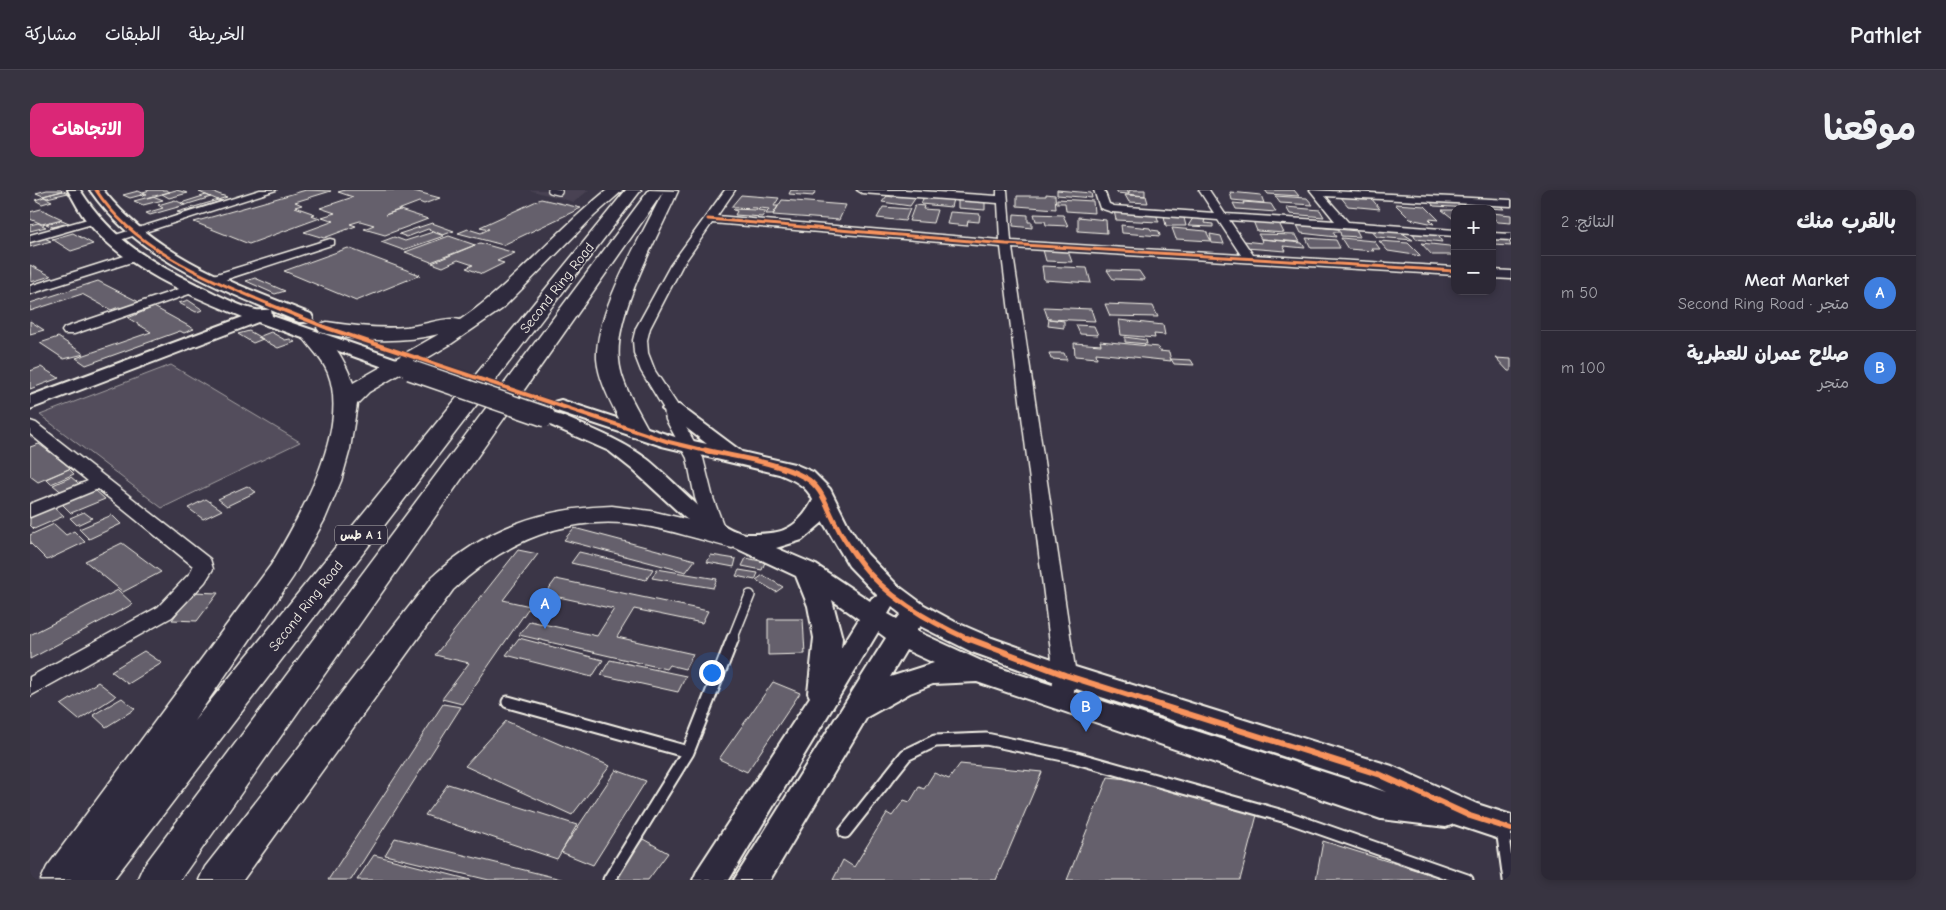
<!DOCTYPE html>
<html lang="ar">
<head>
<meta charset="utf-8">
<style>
  body { margin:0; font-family:"Comic Neue","Playpen Sans Arabic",sans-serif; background:#383441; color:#f1f3f6; direction:rtl }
  .controls { position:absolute; right:15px; top:15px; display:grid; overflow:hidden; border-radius:10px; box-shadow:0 2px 8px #0003 }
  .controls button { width:45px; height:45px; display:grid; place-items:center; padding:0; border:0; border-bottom:1px solid #484450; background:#2c2835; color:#f1f3f6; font:25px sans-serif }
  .you { position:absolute; left:681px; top:482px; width:18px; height:18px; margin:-12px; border:4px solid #fff; border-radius:50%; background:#1a73e8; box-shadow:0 0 0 8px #1a73e833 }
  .badge { display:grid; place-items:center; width:32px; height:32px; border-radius:50%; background:#db2777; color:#fff; font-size:16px; font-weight:700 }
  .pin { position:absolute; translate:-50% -41px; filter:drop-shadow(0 1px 2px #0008) }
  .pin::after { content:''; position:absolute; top:26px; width:18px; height:15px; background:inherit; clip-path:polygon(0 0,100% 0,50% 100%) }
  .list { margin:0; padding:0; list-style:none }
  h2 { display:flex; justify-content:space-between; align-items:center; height:65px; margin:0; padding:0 20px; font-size:21px }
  h2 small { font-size:16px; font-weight:400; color:#a6a6ad }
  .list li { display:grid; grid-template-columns:32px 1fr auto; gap:15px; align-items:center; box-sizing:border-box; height:75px; padding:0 20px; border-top:1px solid #484450 }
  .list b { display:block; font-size:19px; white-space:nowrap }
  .list p { margin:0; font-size:16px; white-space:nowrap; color:#a6a6ad }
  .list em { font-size:16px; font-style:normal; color:#a6a6ad }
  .map { position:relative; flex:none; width:1481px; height:690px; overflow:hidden; direction:ltr; border-radius:10px }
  header { display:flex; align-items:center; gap:30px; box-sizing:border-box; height:70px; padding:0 25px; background:#2c2835; border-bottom:1px solid #484450 }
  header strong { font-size:24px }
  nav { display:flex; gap:28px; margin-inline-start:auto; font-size:18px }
  .intro { display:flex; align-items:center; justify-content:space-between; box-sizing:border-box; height:120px; padding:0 30px }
  h1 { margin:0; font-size:35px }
  .button { padding:12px 22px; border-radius:10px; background:#db2777; color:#fff; font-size:18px; font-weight:700 }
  main { display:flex; gap:30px; padding:0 30px }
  aside { flex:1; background:#2c2835; border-radius:10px; box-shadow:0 2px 8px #0003 }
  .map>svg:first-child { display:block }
</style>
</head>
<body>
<header>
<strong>Pathlet</strong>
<nav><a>الخريطة</a><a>الطبقات</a><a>مشاركة</a></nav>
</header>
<div class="intro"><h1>موقعنا</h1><a class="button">الاتجاهات</a></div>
<main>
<aside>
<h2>بالقرب منك<small>النتائج: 2</small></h2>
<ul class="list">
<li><span class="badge" style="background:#3f7fe0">A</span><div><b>Meat Market</b><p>متجر · Second Ring Road</p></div><em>50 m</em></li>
<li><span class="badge" style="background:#3f7fe0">B</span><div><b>صلاح عمران للعطرية</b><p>متجر</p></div><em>100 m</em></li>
</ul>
</aside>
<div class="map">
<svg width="1481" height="690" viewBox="0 0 1481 690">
  <rect width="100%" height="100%" fill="#3b3647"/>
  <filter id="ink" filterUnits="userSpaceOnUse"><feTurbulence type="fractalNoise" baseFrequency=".02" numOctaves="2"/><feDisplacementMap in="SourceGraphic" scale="10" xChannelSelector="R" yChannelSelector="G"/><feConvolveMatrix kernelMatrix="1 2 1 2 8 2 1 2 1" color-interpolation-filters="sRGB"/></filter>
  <g filter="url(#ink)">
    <!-- built -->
    <path fill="#484352" d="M499 0H559L544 12Z"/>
    <!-- green -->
    <path fill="#534e5c" stroke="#a4a0a2" d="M141 175 270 252 132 318 10 225Z"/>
    <!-- building -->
    <path fill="#65616c" stroke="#f4f1e8" d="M17 0H31L32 1 13 6 6 3Z
      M120 0H136L140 2 117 8 111 5 117 4 113 2Z
      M146 0 158 3 139 8 132 4Z
      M178 0 191 5 197 7 188 10 169 2Z
      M276 0 301 1 265 12 272 15 265 17 285 24 281 25 290 28 219 54 164 32Z
      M315 0H387L384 1 410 8 394 14 389 12 355 25 370 20 398 29 355 45 334 39 344 35 330 31 320 34 326 36 294 48 274 42 304 31 292 27 305 23 290 18 323 7 308 2Z
      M761 0H786L783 6 759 4Z
      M1027 0 1061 3 1062 8 1027 5Z
      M1087 0H1097L1099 3V0H1115V6L1087 3Z
      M1235 0H1264L1269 6 1238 4Z
      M33 1 38 3 17 8 13 6Z
      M108 1 115 4 100 8 93 5Z
      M1200 2 1231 5 1234 13 1202 10Z
      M865 4 886 7 880 16 852 12 857 6 863 7Z
      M1016 4 1025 5 1026 19 987 16V6H1016Z
      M176 5 181 7 155 15 151 13Z
      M711 5 749 8 744 16H748L743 24H736L739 19 730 18 728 20 736 21 732 27 705 25 707 21 703 20 704 19 726 20 727 18 701 17Z
      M1095 5 1116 6 1118 13 1099 12Z
      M123 6 133 10 113 15 104 11Z
      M894 6 923 9 921 17 891 14Z
      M1245 6 1277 8 1283 15 1250 13Z
      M1310 6 1341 8 1350 19 1318 16Z
      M14 7 22 11 12 14 5 10Z
      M928 8 955 10V20L928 18Z
      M1397 8 1432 10 1440 18 1404 16Z
      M511 9 551 18 473 55 428 43 438 39 451 43 459 39 450 37Z
      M1027 9 1063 11 1064 23 1036 21 1035 13H1027Z
      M145 10 155 15 120 25 116 23 133 18 128 15Z
      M188 10 192 11 151 23 147 22Z
      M752 10 816 15 809 30 743 25Z
      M1435 10 1466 12 1474 19 1442 17Z
      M1213 12 1241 14 1246 22 1206 19 1203 13 1214 14Z
      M1365 14 1395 16 1409 30 1399 29 1404 34 1380 29Z
      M885 15 894 16 893 19 907 20 903 33 879 31Z
      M853 17 880 19 875 31 847 28Z
      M1256 17 1290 20 1294 27 1260 24Z
      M11 19 32 29 12 34 0 29V22Z
      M1412 20H1425V30Z
      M1084 21 1126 24 1129 32 1086 30Z
      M920 22 950 24 949 32 938 31 937 36 917 34Z
      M1462 23 1481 25V33L1468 32 1462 27Z
      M984 24 998 25V32H1002V38L983 36Z
      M1004 24 1033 25 1038 36 1016 35 1015 31H1006Z
      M1134 26 1154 28 1156 36H1136Z
      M1048 27 1076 30 1077 43 1048 41Z
      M1163 28 1175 29 1174 33 1183 34V37L1158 36Z
      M32 30 39 33 23 37 16 34Z
      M1223 31 1249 33 1254 43 1227 41Z
      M8 33 16 37 0 41V35Z
      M402 33 424 41 413 45 398 39 377 47 369 44Z
      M1091 35 1120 38 1121 40 1129 41 1130 46 1092 43Z
      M1267 35 1327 41 1330 47 1311 46 1310 42H1303L1306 47 1271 43Z
      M1142 38 1176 41 1181 51 1146 49Z
      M1340 39 1369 41 1383 50 1347 47Z
      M1382 41 1407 43 1412 52 1386 49Z
      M403 42 414 46 373 60 351 52 364 47 375 51Z
      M43 43 63 54 41 61 22 49Z
      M1180 44 1191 46 1194 54 1182 53Z
      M1228 44 1266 45 1270 52 1231 49Z
      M1462 45 1478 49 1481 56 1462 55Z
      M419 46 445 55 401 72 375 62Z
      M12 47 21 51 0 57V50Z
      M1276 48 1306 50 1310 58H1281Z
      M1311 48 1344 51 1350 59H1342L1344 61 1318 59Z
      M1231 49 1272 53 1275 58 1253 56 1256 61 1216 58 1214 51 1232 53Z
      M1349 51 1378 53 1391 66 1358 61Z
      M450 53 485 63 467 71 474 73 452 84 436 78 443 75 428 70 413 77 402 73Z
      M1391 53 1419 56 1425 61V65H1402Z
      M318 58 390 85 326 111 254 81Z
      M1013 60 1038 61 1042 72 1016 71Z
      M0 75 21 86 1 92Z
      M1012 76 1057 78 1061 93 1014 90Z
      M1077 80 1109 81 1115 90 1083 89Z
      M225 88 255 101 245 104 216 91Z
      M68 91 113 114 95 120 89 117 81 120 52 104 0 121V113Z
      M158 110 173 120 166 122 149 113Z
      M1075 114 1123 116 1128 127 1080 126Z
      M124 117 164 139 154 143 150 141 56 175 46 168 121 142 98 128Z
      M1014 117 1061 119 1065 131 1018 129Z
      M1019 129 1034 131V138L1018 136Z
      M1089 130 1133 135 1135 145 1124 144 1125 148 1091 145Z
      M0 131 14 140 0 144Z
      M1046 135 1064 136 1068 145 1050 144Z
      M219 141 233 149 223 153 208 144Z
      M241 142 255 150 260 149 265 152 248 158 228 147Z
      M28 147 54 164 34 169 10 153Z
      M1095 147 1116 150 1117 154 1095 152Z
      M1070 151 1128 157 1129 161 1139 162 1141 171 1066 163 1067 168 1045 166 1044 153 1071 155Z
      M1019 163H1034L1037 170 1021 169Z
      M1466 168 1481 169V181H1478Z
      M1141 169 1161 170 1164 175 1144 174Z
      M11 177 29 188 0 199V181Z
      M9 254 41 278 8 292 0 286V257Z
      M39 279 44 284 21 294 16 289Z
      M41 287 52 296 34 304 23 295Z
      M217 296 226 302 197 316 188 309Z
      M65 300 75 309 41 323 32 314Z
      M176 309 192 320 173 329 158 318Z
      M23 316 34 326 4 339 0 335V326Z
      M54 322 62 328 47 335 40 328Z
      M82 325 91 334 59 349 49 339Z
      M24 334 36 345 44 341 55 352 17 370 0 353V345Z
      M544 338 665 370 656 382 534 350Z
      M92 353 131 382 93 402 55 371Z
      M488 360 508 364 473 410 500 416 432 514 412 509 439 473 405 465Z
      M549 362 623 379 616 390 541 373Z
      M681 365 706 369 704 377 677 372Z
      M716 368 735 372 732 380 712 376Z
      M627 379 687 389 683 398 622 388Z
      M709 380 728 383 725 390 706 386Z
      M733 385 753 397 746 402 726 390Z
      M526 389 678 421 672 433 604 419 587 447 663 464 655 479 639 475 636 479 489 445 500 431 567 446 584 419 515 404Z
      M88 400 103 414 0 469V445Z
      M163 402 188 403 167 431 142 430Z
      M738 429H773L775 464 738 465Z
      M489 448 573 470 562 487 476 465Z
      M114 461 132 473 98 494 81 481Z
      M580 470 656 486 648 502 571 485Z
      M68 492 86 506 49 530 31 515Z
      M743 492 770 503 717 582 689 569Z
      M92 508 105 519 76 537 63 525Z
      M413 514 431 517 321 690H298Z
      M476 531 580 576 542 625 435 576Z
      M930 574 1012 582 966 690H803L813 670 824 677 857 623 862 626 874 610 880 612 889 597 894 599 904 583 919 589Z
      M586 580 616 591 563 675 531 662Z
      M1078 587 1119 591 1227 625 1210 690H1037Z
      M418 594 547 635 527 669 395 625Z
      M365 648 535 690H459L355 665Z
      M613 649 638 663 618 690H592L585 686Z
      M1293 651 1418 690H1286Z
      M344 665 441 690H327Z"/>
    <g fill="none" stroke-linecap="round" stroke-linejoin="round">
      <defs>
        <path id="service-far2" d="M521 0 529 2"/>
        <path id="service-far1" d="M702 450 720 405"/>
        <path id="service" d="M478 512 658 562
          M1472 639 1479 690
          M815 642 876 565 905 551 956 549 1043 567 1260 628 1437 690
          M579 690 658 562 703 448"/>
        <path id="minor" d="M230 0H246L87 51H79L77 49 79 47Z
          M695 0H705L687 26 970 50 968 13 832 3 827 0H875L967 6V0H977L981 51 1211 65 1188 30 1082 22 1070 18 1064 0H1074L1079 14 1084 16 1184 23 1169 0H1179L1195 24 1305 31 1280 0 1481 10V16L1295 6 1318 32 1425 40V46L1199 30 1223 65 1425 77V85L982 58 1046 485 1043 508 1040 514 1032 517 1024 514 1021 508 1024 485 971 57 682 33 652 76 620 138 617 150 618 163 625 181 650 219 652 230 673 268 683 308 695 340 693 344H679L677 340 665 308 657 268 636 230 634 219 611 181 604 163 603 150 606 138 640 76Z
          M65 27 69 28V32L0 52V45Z
          M1462 43 1481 44V50L1462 49Z
          M300 49 304 50V54L185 93 181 94 175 90 177 87Z
          M104 63 108 64V70L0 104V96Z
          M1462 80 1481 81V89L1462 88Z
          M161 95 167 99 165 102 44 144H34L32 141 34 138Z
          M0 231 6 233 180 369 183 379 175 392 142 427 0 506V487L128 417 161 382 163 376 68 299 0 327V314L58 291 0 244Z"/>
        <path id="tertiary" d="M38 0H50C84 53 125 75 180 101 194 108 211 117 226 120 231 121 236 119 241 120L242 126 387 176 389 180 387 184H373L228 132 0 219V206L213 127C157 104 94 78 56 30 49 21 44 10 38 0Z
          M60 0H73C127 68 203 93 281 124L283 128 281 132H269C192 99 110 72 60 0Z
          M531 210 645 247 677 254 632 219 635 215H649L712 262 764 274 783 282 800 299 819 337 837 364 867 395 894 415 925 432 962 448 1045 477 1362 576 1447 614 1481 625V653L1424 634 1416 637 1351 629 947 492 903 494 880 503 837 527 740 690H704L856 448 848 442 699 690H663L668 679 780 507 778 503 784 448 778 416 766 386 678 345 654 327 603 280 579 261 518 234 515 230 518 226 525 224 532 226C562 239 591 250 617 269 641 287 688 343 717 344 724 344 732 344 740 343 760 342 774 328 783 310 776 295 764 290 749 284L632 256 524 220 521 216 524 212ZM793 332 819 376 848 406 842 408 840 411 786 375 746 358 772 350ZM802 410 829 429 811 458 812 448ZM862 417 871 424 867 429 858 424ZM890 436 942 462 1025 492 1341 595 1356 602 960 475 886 441ZM876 460 904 473 860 487Z"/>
        <path id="trunk" d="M577 0H593L564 26 472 119 421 154 339 202 327 214 320 259 311 291 295 329 263 387 164 531 596 0H611L83 690H11L17 677 241 375C270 326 320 240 298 183 292 168 281 159 272 146L275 142C299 136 316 174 323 193L409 144C371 153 328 152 290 142L287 138 290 134 297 132C323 136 350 139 376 137 392 136 416 126 430 130 484 93 526 41 577 0Z
          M619 0 648 1C629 45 584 123 589 170 591 195 608 219 619 241L615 246 607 248 599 246 595 241C585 219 569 194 567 169 565 121 612 46 633 2L150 690H107L113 677Z
          M582 316 621 321 702 340 712 343 716 349 712 355 702 358C671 350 641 340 610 335 538 324 475 351 423 400L213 690H169L175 677 403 386C456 338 511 318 582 316Z"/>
      </defs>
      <!-- service-far2 casing -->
      <use href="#service-far2" stroke="#f4f1e8" stroke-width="8"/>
      <!-- service-far1 casing -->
      <use href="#service-far1" stroke="#f4f1e8" stroke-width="12"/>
      <!-- service casing -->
      <use href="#service" stroke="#f4f1e8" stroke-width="15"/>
      <!-- minor casing -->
      <use href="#minor" stroke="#f4f1e8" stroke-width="3"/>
      <!-- tertiary casing -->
      <use href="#tertiary" stroke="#f4f1e8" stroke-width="4"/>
      <!-- trunk casing -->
      <use href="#trunk" stroke="#f4f1e8" stroke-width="3"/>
      <!-- service-far2 -->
      <use href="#service-far2" stroke="#2f2a3d" stroke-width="5.5"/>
      <!-- service-far1 -->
      <use href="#service-far1" stroke="#2f2a3d" stroke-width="9"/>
      <!-- service -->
      <use href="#service" stroke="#2f2a3d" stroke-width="11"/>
      <!-- minor -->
      <use href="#minor" fill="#2f2a3d" fill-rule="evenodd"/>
      <!-- tertiary -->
      <use href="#tertiary" fill="#2f2a3d" fill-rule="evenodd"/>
      <!-- trunk -->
      <use href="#trunk" fill="#2f2a3d" fill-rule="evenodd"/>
      <defs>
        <path id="tertiary-bridge" d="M380 180 516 227"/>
      </defs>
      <!-- tertiary-bridge casing -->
      <use href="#tertiary-bridge" stroke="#f4f1e8" stroke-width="22" stroke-linecap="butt"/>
      <!-- tertiary-bridge -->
      <use href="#tertiary-bridge" stroke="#2f2a3d" stroke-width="19"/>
      <defs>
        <path id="cycleway-far3" d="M66 0C104 60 179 89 241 115
          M678 29 976 54 1425 81"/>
        <path id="cycleway-far2" d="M238 114 297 138 639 252 680 262"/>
        <path id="cycleway-far1" d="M675 260C705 267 747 272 774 287 793 297 797 319 807 336 812 347 820 358 827 368 854 406 898 431 940 450"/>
        <path id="cycleway" d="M937 448 1035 485 1351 585 1440 626 1481 639"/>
      </defs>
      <!-- cycleway-far3 casing -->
      <use href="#cycleway-far3" stroke="#2f2a3d" stroke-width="5"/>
      <!-- cycleway-far2 casing -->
      <use href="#cycleway-far2" stroke="#2f2a3d" stroke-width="6"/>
      <!-- cycleway-far1 casing -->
      <use href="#cycleway-far1" stroke="#2f2a3d" stroke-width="8"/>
      <!-- cycleway casing -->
      <use href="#cycleway" stroke="#2f2a3d" stroke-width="9"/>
      <!-- cycleway-far3 -->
      <use href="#cycleway-far3" stroke="#f8935d" stroke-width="3"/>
      <!-- cycleway-far2 -->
      <use href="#cycleway-far2" stroke="#f8935d" stroke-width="4"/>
      <!-- cycleway-far1 -->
      <use href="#cycleway-far1" stroke="#f8935d" stroke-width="5"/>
      <!-- cycleway -->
      <use href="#cycleway" stroke="#f8935d" stroke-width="6"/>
    </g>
  </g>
  <g text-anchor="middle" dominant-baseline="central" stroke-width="4" stroke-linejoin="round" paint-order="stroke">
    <!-- shield labels -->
    <rect fill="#2f2a3d" stroke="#b9b5b5" stroke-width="1" x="305" y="335.5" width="52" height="19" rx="4"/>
    <g font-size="12" font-weight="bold" fill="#f4f1e8">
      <text x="331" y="345">طس A 1</text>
    </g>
    <!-- street labels -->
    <g font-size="14" fill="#f4f1e8" stroke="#2f2a3d">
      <text transform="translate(527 98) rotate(-52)">Second Ring Road</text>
      <text transform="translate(276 416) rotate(-52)">Second Ring Road</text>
    </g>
  </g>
</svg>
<div class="controls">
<button>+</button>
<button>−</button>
</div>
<div class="you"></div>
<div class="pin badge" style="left:515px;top:439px;background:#3f7fe0">A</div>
<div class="pin badge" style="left:1056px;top:542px;background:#3f7fe0">B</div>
</div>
</main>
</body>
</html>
